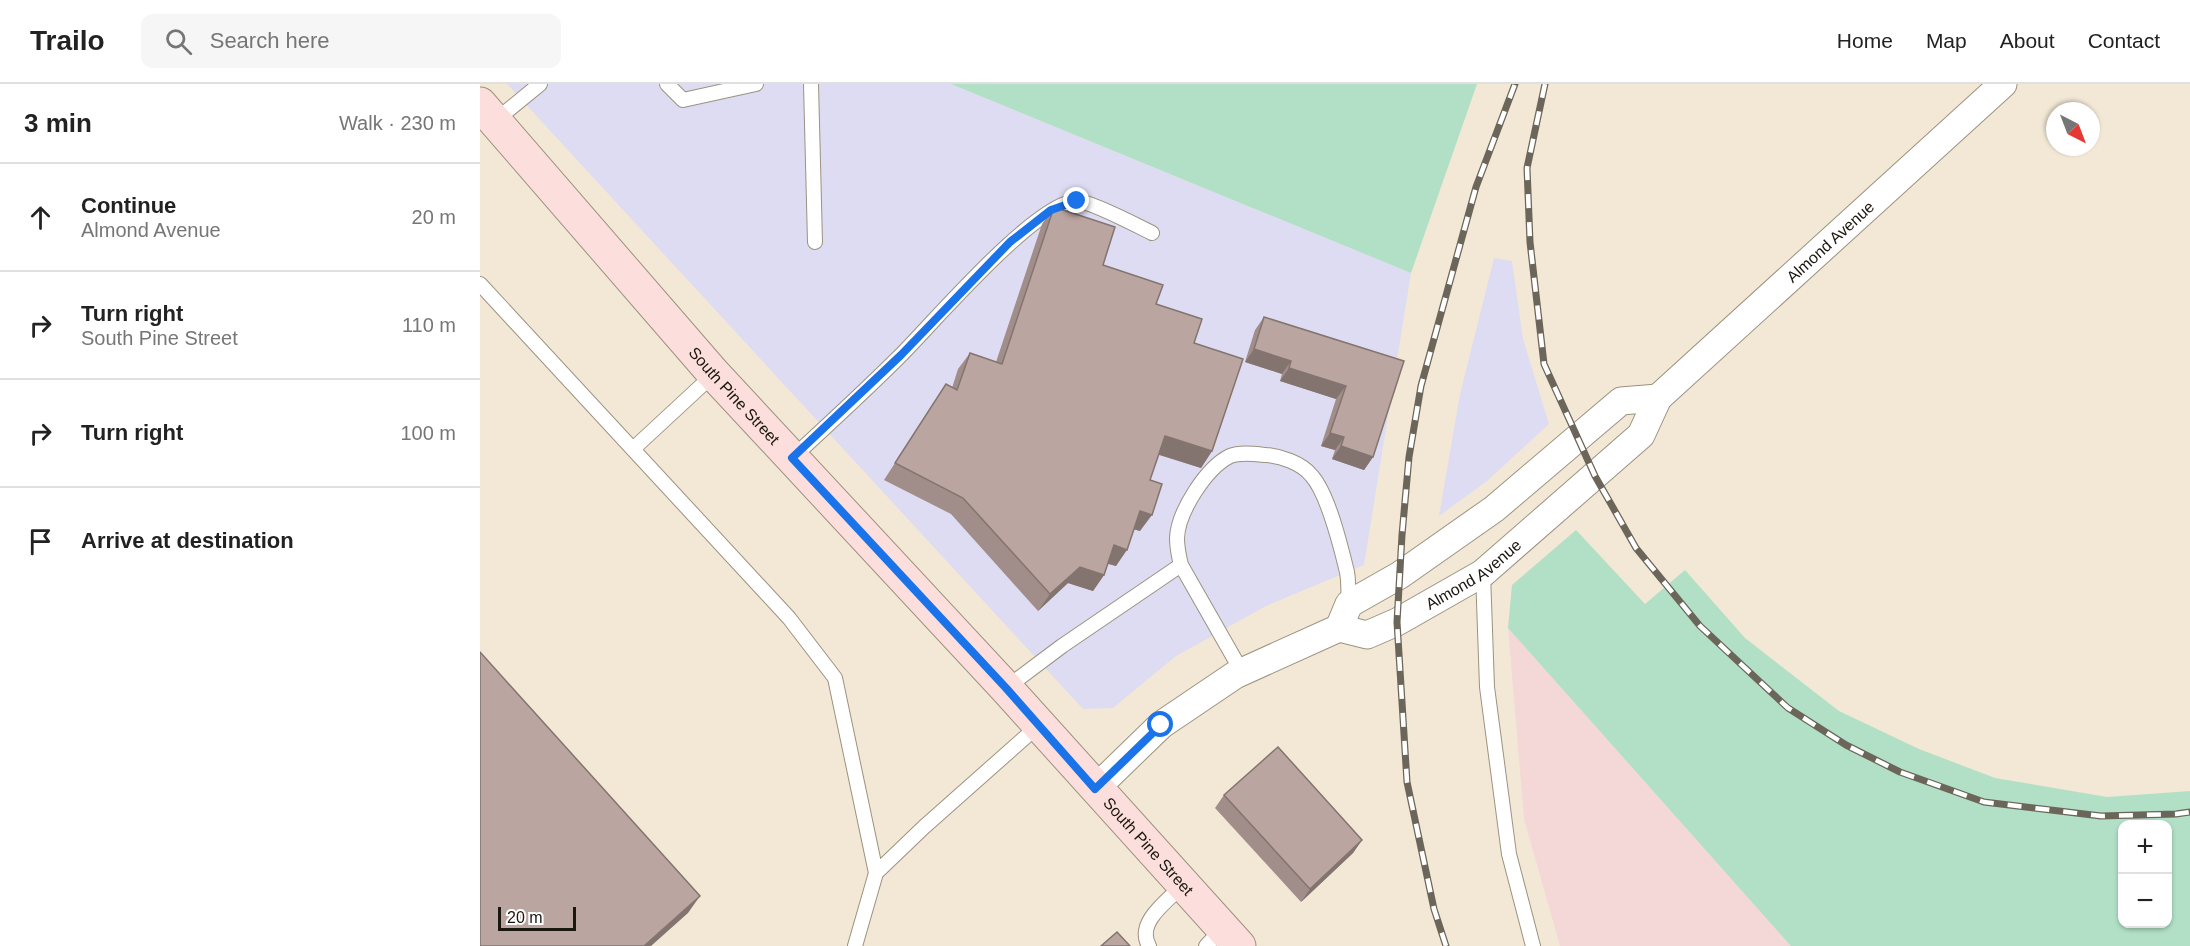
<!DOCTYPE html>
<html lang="en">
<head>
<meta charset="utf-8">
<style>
  body { margin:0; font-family:Arial,sans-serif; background:#f6f6f6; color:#222 }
  .controls { position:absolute; right:18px; bottom:18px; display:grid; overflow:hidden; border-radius:12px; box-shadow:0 2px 4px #0004 }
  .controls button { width:54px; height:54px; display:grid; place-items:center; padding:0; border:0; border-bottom:2px solid #e0e0e0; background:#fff; color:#222; font:30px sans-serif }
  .compass { position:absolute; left:1566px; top:18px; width:54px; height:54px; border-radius:50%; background:#fff; box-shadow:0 2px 4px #0004; rotate:138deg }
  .scale { position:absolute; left:18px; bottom:15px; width:78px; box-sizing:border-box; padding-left:6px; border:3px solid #1a1610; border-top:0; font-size:16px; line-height:21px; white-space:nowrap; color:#1a1610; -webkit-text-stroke:4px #fff; paint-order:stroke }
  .stop { position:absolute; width:18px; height:18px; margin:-14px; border:4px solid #1a73e8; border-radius:50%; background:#fff }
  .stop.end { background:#1a73e8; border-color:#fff; box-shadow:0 2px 6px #0008 }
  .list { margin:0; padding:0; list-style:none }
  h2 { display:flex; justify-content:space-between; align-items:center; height:78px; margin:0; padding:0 24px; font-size:26px }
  h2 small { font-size:20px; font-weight:400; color:#767676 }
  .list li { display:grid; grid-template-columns:39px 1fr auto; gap:18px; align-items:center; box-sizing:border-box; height:108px; padding:0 24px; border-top:2px solid #e0e0e0 }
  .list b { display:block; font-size:22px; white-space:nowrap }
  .list p { margin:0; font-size:20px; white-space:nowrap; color:#767676 }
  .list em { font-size:20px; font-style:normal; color:#767676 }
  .icon { flex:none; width:33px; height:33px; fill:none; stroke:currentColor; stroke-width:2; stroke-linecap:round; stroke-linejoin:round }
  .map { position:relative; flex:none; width:1710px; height:862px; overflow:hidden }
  header { display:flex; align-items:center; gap:36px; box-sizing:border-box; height:84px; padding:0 30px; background:#fff; border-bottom:2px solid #e0e0e0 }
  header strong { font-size:28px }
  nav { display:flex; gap:33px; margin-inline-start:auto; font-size:21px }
  .search { width:420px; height:54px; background:#f6f6f6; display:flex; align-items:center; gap:15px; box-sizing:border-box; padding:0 21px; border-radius:12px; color:#767676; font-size:22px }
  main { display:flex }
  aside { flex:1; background:#fff }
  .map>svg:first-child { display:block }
</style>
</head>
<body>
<header>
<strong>Trailo</strong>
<div class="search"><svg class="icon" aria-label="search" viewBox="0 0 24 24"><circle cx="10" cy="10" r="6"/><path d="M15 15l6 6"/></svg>Search here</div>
<nav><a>Home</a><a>Map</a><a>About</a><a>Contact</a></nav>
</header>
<main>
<aside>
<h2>3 min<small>Walk · 230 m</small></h2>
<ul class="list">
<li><svg class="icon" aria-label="ahead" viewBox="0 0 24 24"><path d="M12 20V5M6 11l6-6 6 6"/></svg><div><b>Continue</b><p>Almond Avenue</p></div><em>20 m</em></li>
<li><svg class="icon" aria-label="right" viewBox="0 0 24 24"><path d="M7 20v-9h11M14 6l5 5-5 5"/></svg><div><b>Turn right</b><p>South Pine Street</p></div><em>110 m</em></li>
<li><svg class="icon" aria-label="right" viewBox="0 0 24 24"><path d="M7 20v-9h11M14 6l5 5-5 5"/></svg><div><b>Turn right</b></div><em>100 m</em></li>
<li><svg class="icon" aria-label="arrive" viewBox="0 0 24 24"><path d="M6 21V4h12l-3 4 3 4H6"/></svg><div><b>Arrive at destination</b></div></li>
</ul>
</aside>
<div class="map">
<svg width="1710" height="862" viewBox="0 0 1710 862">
  <rect width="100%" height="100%" fill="#f2e8d5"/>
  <!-- commercial -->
  <path fill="#f3d8d7" d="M1028 544 1311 862H1080L1044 735Z"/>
  <!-- industrial -->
  <path fill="#dedcf2" d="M27 0H471L931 189 884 481 786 522 696 572 633 624 603 625Z
    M1014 174 1032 177 1043 255 1069 340 1007 397 959 432 980 310Z"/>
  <!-- green -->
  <path fill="#b1e0c7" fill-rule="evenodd" d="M471 0H997L931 189Z
    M1096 446 1165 520 1205 486 1265 554 1359 627 1439 665 1515 694 1627 713 1710 707V862H1311L1028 544 1032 501ZM1642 740H1688V840H1642Z"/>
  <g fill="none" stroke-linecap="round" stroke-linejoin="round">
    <defs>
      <path id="lane" d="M187 0 203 16 276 0
        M331 0 335 158
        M15 37 60 0
        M0 200 309 534 355 594 396 789 375 862
        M153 365 234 290
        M312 374C349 340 386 306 421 271 453 239 557 117 597 117 610 117 658 142 672 149
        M701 481 762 588
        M1003 489 1007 603 1029 770 1053 862
        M526 604 582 562 701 481C699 473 697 463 697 454 698 428 726 384 750 372 760 368 775 370 786 371 801 372 821 379 831 391 848 409 861 463 867 488 869 499 868 510 869 520
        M396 789 444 743 559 641
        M669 862C655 838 689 816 704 800
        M726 862 743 844"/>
      <g id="street">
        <path d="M859 544 869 520 920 491 1014 425 1141 317 1178 314"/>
        <path id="s1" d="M615 705 681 641 755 591 859 544 887 551 917 538 1003 489 1161 351 1178 314 1523 0"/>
      </g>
      <g id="secondary">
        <path id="s2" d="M0 20 234 290 526 604 759 862"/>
      </g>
    </defs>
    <!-- lane casing -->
    <use href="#lane" stroke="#9b9280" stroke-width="16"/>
    <!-- street casing -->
    <use href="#street" stroke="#9b9280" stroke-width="29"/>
    <!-- secondary casing -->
    <use href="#secondary" stroke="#9b9280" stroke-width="35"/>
    <!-- lane -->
    <use href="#lane" stroke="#fff" stroke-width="14"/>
    <!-- street -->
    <use href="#street" stroke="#fff" stroke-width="27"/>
    <!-- secondary -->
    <use href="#secondary" stroke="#fcdfdc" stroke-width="33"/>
    <defs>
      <path id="rail" d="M1065 0 1047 84 1050 158 1064 280 1115 392 1156 464 1220 542 1308 624 1366 661 1420 688 1504 718 1621 732 1696 730 1710 728
        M966 862 954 825 927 698 917 538 922 451 929 373 941 302 996 103 1035 0"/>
    </defs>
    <!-- rail casing -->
    <use href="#rail" stroke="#6b655a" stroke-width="7"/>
    <!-- rail -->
    <use href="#rail" stroke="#fff" stroke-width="4.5" stroke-dasharray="14" stroke-linecap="butt"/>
  </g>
  <!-- wall -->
  <path fill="#a18e8a" d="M574 123 623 181 676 220 714 259 732 367 721 384 678 370 670 396 660 447 654 445 636 482 628 480 624 491 613 507 588 499 558 527 471 430 404 396 466 300 472 304 478 285 490 269 516 278 562 140Z
    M784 233 924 277 893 373 884 386 852 375 855 366 841 362 856 315 800 297 802 290 765 278 775 246Z
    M744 711 882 756 873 769 821 818 735 724Z"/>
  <!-- shaded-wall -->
  <path fill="#837470" d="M774 265 811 277 802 290 765 278Z
    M809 284 866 302 856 315 800 297Z
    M850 349 864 353 855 366 841 362Z
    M685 352 732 367 721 384 673 369Z
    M861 362 893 373 884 386 852 375Z
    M660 427 672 431 660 447 649 444Z
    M634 461 647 466 636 482 623 478Z
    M600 483 624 491 613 507 588 499 558 527 570 510Z
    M882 756 873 769 821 818 830 805Z
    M220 812 208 829 171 862H164Z"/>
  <!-- building -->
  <path fill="#bba5a0" stroke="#837470" stroke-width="1.5" d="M574 123 635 143 623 181 683 201 676 220 722 235 714 259 763 275 732 367 685 352 670 396 682 400 672 431 660 427 647 466 634 461 624 491 600 483 570 510 483 414 415 379 466 300 477 306 490 269 522 280Z
    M784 233 924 277 893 373 861 362 864 353 850 349 866 302 809 284 811 277 774 265Z
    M0 568 220 812 164 862H0Z
    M798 663 882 756 830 805 744 711Z
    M637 848 650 862H621Z"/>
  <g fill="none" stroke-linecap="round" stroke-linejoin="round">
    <!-- route -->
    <path stroke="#1a73e8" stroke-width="8" d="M597 117 571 126 530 158 421 271 312 374 526 604 615 705 681 641"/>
  </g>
  <g text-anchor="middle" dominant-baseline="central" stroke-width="5" stroke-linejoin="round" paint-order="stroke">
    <!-- street labels -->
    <g font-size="16" fill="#1a1610" stroke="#fff">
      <text stroke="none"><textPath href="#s1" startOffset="939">Almond Avenue</textPath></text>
      <text stroke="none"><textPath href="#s2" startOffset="387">South Pine Street</textPath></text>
      <text stroke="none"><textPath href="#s1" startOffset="447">Almond Avenue</textPath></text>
      <text stroke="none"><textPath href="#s2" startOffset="999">South Pine Street</textPath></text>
    </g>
  </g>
</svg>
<div class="controls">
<button>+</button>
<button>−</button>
</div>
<svg class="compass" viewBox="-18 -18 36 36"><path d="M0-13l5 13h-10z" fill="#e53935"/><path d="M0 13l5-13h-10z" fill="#767676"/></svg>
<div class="scale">20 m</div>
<div class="stop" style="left:681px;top:641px"></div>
<div class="stop end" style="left:597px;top:117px"></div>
</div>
</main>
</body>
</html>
